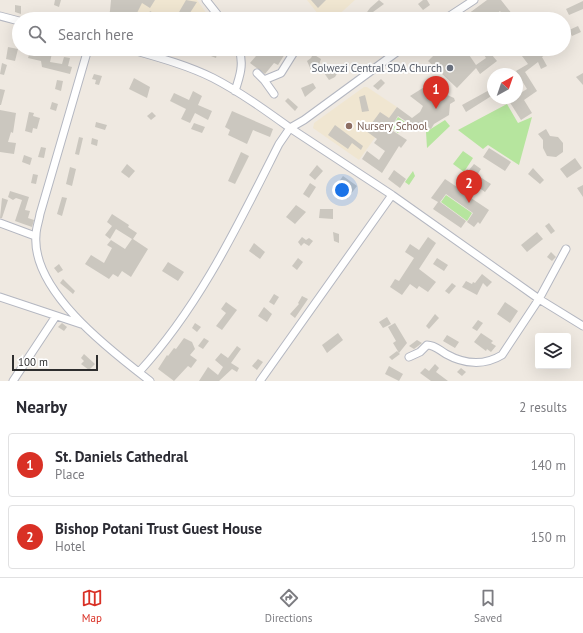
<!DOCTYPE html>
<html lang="en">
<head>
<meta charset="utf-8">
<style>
  body { margin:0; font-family:"PT Sans",sans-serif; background:#f2f2f3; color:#2b2b33 }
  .controls { position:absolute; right:12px; bottom:12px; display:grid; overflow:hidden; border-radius:4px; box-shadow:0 4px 16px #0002 }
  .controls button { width:36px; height:36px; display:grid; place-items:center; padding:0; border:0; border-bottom:1px solid #e1e1e2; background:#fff; color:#2b2b33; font:20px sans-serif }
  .compass { position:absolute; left:487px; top:68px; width:36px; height:36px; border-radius:50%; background:#fff; box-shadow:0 4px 16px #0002; rotate:40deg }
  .scale { position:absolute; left:12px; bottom:10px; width:86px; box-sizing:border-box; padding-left:4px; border:2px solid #2e2e2e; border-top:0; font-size:11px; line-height:14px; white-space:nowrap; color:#2e2e2e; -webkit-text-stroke:3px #fff; paint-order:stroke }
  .you { position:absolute; left:342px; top:190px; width:14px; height:14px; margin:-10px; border:3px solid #fff; border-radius:50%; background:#1a73e8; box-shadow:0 0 0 6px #1a73e833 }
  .badge { display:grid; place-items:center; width:26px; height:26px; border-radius:50%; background:#d93025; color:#fff; font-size:13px; font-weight:700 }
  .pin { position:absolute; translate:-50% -33px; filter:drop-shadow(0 1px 2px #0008) }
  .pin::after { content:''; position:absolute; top:21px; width:14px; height:12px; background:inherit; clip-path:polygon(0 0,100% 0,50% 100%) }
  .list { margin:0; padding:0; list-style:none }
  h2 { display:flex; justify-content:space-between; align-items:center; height:52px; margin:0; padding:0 16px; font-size:17px }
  h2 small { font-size:13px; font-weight:400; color:#7c7c81 }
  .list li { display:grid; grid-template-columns:26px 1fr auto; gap:12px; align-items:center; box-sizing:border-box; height:64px; margin:0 8px 8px; padding:0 8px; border:1px solid #e1e1e2; border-radius:4px }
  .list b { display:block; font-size:15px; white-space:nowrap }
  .list p { margin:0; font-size:13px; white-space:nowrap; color:#7c7c81 }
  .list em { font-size:13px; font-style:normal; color:#7c7c81 }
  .icon { flex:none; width:22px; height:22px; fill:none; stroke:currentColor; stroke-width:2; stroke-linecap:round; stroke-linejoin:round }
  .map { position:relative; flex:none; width:583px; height:381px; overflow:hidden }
  .search { position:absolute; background:#fff; box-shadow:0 4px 16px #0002; left:12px; right:12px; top:12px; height:44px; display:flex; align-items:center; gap:10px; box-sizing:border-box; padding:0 14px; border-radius:22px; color:#7c7c81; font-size:15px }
  .sheet { height:196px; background:#fff }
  nav { display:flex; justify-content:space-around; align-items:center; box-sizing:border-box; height:56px; border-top:1px solid #e1e1e2; background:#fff; font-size:11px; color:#7c7c81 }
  nav a { display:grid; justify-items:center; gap:2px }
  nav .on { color:#d93025 }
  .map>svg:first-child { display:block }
</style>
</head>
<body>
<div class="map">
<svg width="583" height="381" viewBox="0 0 583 381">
  <rect width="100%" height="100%" fill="#efe9e1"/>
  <!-- education -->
  <path fill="#f0e6d1" d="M129 0H197L210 18 209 19H124Z
    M307 0H355L334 19H322Z
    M364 87H367L397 107 359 160 313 128 314 123Z"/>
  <!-- green -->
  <path fill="#b6e59e" d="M507 104 518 123 532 117 519 165 488 145 483 149 458 130Z
    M398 117 405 122 398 133 391 128Z
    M445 120 450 126 427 148 426 132Z
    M463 151 473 158 464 172 453 164Z
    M413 171 415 176 409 185 405 182Z
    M446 195 472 213 467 221 441 202Z"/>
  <!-- building -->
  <path fill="#cbc7bf" d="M55 0H61L59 7 54 5Z
    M111 0H155L150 8 142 3 134 19H107L110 11Z
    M186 0 197 2 186 19H175Z
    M311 0H326L318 8Z
    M379 0 384 4 373 12 376 15 377 19H362L370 8Z
    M423 0H427L430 5 423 10 418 4Z
    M487 0H501L516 19H506L500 11 490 19H472L468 14Z
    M583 1V9L569 15 566 9Z
    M15 5 21 6V14L15 12Z
    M150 11 165 19H146Z
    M578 26 581 32 572 36 569 30Z
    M8 47 18 49 15 61 6 59Z
    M31 49H53L50 62 62 64 64 57 70 58 68 66 72 67 70 74 42 67 41 61 28 58Z
    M193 49H218L216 58Z
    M262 49H288L278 65 274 63 265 74 250 63Z
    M440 49H444L451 56 461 49H465L476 65 486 58 480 49H487L497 61 480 74 476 68 457 88 428 61Z
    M522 49H544L546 54 542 57 547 66 541 69 538 62 525 72 537 91 524 100 532 113 521 120 509 101 517 98V95L527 89 516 71 528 64 519 52Z
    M313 54 321 59 318 68 311 70 307 61 311 58Z
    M2 63 7 65 4 75 0 74Z
    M328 68 331 71 333 68 338 72 335 77 329 80 322 70Z
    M583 73V85L576 77Z
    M94 74 102 76 99 85 95 84 96 80 92 79Z
    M134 78 150 87 147 98 129 89Z
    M381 79 385 83 378 90 373 86Z
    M57 80 63 81 61 91 55 89Z
    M313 83 316 88 305 97 301 88Z
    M426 86 432 100 445 97V94L454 98 455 101 450 104 449 115 434 124 431 129 417 125 415 127 398 116 390 129 407 140 401 148 399 146 382 173 362 159 367 151 379 160 385 151 374 143 377 139 366 131 380 112 389 118 397 107 412 118 420 112 423 106 410 96Z
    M493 88V95L466 112 462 105Z
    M0 89 5 90 1 105H0Z
    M193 91 202 96 198 105 212 111 208 120 195 113 190 123 181 119 186 109 170 101 174 93 189 100Z
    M365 95 369 111 362 112 359 97Z
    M288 98 298 107 295 111 285 101Z
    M52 102 58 104 56 111 50 109Z
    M0 110 16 113 13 133 11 132 8 142 16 143 14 154 0 152Z
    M232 111 273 129 270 137 253 130 247 144 228 135 230 130 225 127Z
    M29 112 34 113 33 116 40 118 37 129 33 128 32 133 25 131Z
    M152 112 156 116 151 120 147 116Z
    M96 122 107 125 105 130 95 127Z
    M194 123 205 127 202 133 191 129Z
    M335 125 363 146 361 150 352 143 348 149 328 135Z
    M546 129 550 136 558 137 563 143V152L556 157 547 156 543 148V140L538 134Z
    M79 137 83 138 79 155 75 154Z
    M92 138 98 140 97 146 91 144Z
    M41 147 46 148 44 158 38 157Z
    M489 148 511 162 505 171 483 157Z
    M241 152 249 156 235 184 228 181Z
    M24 155 32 158 30 165 22 162Z
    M575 158 582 168 567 178 560 169Z
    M127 164 135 171 129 178 121 172Z
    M474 164 481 169 477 175 491 184 485 192 478 187 471 198 489 210 480 224 478 222 474 227 467 222 473 213 446 194 440 202 466 221 461 228 433 209 438 202 431 198 445 179 457 187 464 176 462 175 467 169 469 170Z
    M317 165 323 171 315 180 309 175Z
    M70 167 76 169 72 186 66 184Z
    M533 168 544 180 540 184 528 174Z
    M394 170 406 179 400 188 388 179Z
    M33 174 38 175 36 184 31 183Z
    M343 176 357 186 347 199 334 189Z
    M310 183 316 187 309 198 303 194Z
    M583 185V197L577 188Z
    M10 191 29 197 25 210 30 211 28 218 34 220 32 227 15 221 22 200 16 198 13 200 8 197Z
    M62 197 67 198 62 216 57 214Z
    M2 198 8 200 2 218H0Z
    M296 205 306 212 295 224 286 217Z
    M320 209H333V219L319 218Z
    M112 214 129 225 128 227 137 233 133 239 148 249 131 277 122 271 118 277 113 274 109 279 85 264 91 255 104 263 112 248 107 245 111 240 125 249 132 239 116 229 110 239 105 235 112 226 107 222Z
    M549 223 555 231 551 234 545 226Z
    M333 232 339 234V243L334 241Z
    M537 232 543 239 527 252 521 245Z
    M302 237 306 240 309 238 313 241 309 246 304 243 301 246 298 242Z
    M428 237 436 243 419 269 436 282 428 292 419 286 417 289 410 284 402 295 390 287 395 279 399 281 414 258 405 252 410 244 419 250Z
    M254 243 265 252 260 259 249 251Z
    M551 252 556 257 552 261 547 257Z
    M298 258 303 262 297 270 292 266Z
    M437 258 448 265 444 271 433 264Z
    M168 262 184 272 178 281 162 271Z
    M59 264 63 270 58 273 54 268Z
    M482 274 492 282 487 287 483 283 477 295 462 287 466 281 472 284 473 282 475 283Z
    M63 279 75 291 73 294 60 283Z
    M452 283 456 286 449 294 445 291Z
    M274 294 279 297 274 305 269 302Z
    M302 296 308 299 295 318 290 314 299 304 298 303Z
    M226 302 237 310 222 330 216 326 226 313 221 309Z
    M505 302 518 311 510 323 497 314Z
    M264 307 272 314 267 322 258 316Z
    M435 314 439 318 429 329 426 326Z
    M387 317 391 324 383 328 379 322Z
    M478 320 483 323 477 331 472 328Z
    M62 323 67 327 64 331 58 327Z
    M195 323 201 327 197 332 192 328Z
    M395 323 407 343 399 353 393 343 396 341 388 327Z
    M338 333 343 340 327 353 322 345Z
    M481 333 493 341 491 343 496 346 491 352 487 349 486 351 474 342Z
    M447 335 459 342 455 348 443 341Z
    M184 338 192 342 195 349 190 355 197 360 191 368 188 366 174 381 158 369 167 355 168 356 174 348 176 349Z
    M204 338 209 341 203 349 198 346Z
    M417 340 422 343 414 349 409 346Z
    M237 346 241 349 231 363 239 368 237 372 232 369 219 381H199L208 367 218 375 223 367 215 360 221 353 228 358Z
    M397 351 400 354 392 360 389 357Z
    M84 354 95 364 89 370 81 364 84 361 81 358Z
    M258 359 263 362 257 370 252 366Z
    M435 364 439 368 436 372 448 381H431L420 373 425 368 429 371Z
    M389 366 403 374 399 381 385 374Z
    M461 368 466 372 462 376 457 372Z"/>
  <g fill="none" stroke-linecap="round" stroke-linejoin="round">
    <defs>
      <path id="minor" d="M206 0 221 19
        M0 16 19 21
        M445 19 474 0
        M88 49 40 214C39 221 36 228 36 235 31 291 111 351 150 381
        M129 49C157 57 187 65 213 78 240 92 265 110 290 128L304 120 401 49
        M257 73 264 80 281 73 296 49
        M264 80 274 94
        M235 91C240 76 244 64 239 49
        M0 223 35 236
        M0 297 81 324
        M409 357 420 352 427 345C435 345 439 350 446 354 464 364 484 366 502 355L539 299 566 249
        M139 372C200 306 239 223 279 144L290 128 392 195 539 299 583 326
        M13 381 56 316
        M260 381 392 195"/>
    </defs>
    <!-- minor casing -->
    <use href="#minor" stroke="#b4b7c1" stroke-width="9"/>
    <!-- minor -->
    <use href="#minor" stroke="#fff" stroke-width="7"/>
  </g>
  <!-- markers -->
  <circle fill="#6b7280" stroke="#fff" stroke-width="1.5" cx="450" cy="68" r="4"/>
  <circle fill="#8d6e63" stroke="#fff" stroke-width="1.5" cx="349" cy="126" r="4"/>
  <g text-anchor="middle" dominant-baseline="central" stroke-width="4" stroke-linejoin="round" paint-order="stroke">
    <!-- worship labels -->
    <g font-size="11" fill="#5b616d" stroke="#fff" text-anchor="end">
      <text x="442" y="68">Solwezi Central SDA Church</text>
    </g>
    <!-- education labels -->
    <g font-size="11" fill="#785e54" stroke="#fff" text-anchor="start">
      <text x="357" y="126">Nursery School</text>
    </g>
  </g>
</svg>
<div class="controls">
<button><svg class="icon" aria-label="layers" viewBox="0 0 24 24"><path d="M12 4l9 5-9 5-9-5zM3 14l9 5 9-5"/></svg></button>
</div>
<svg class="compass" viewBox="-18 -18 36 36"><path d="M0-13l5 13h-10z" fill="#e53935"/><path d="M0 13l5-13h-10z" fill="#7c7c81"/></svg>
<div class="scale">100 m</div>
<div class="you"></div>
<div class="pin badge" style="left:436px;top:109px">1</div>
<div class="pin badge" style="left:469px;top:203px">2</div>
<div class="search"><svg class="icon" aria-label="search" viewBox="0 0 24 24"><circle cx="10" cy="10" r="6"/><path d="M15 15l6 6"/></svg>Search here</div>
</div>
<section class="sheet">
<h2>Nearby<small>2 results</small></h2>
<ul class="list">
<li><span class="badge">1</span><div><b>St. Daniels Cathedral</b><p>Place</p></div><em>140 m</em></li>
<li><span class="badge">2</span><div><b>Bishop Potani Trust Guest House</b><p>Hotel</p></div><em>150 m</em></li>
</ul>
</section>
<nav>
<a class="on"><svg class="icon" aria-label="map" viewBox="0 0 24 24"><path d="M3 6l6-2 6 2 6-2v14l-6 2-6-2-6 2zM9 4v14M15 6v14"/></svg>Map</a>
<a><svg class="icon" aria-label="directions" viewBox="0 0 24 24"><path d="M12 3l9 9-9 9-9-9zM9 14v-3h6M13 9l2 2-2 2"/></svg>Directions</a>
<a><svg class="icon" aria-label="saved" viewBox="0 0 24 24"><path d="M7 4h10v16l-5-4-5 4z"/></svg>Saved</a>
</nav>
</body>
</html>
